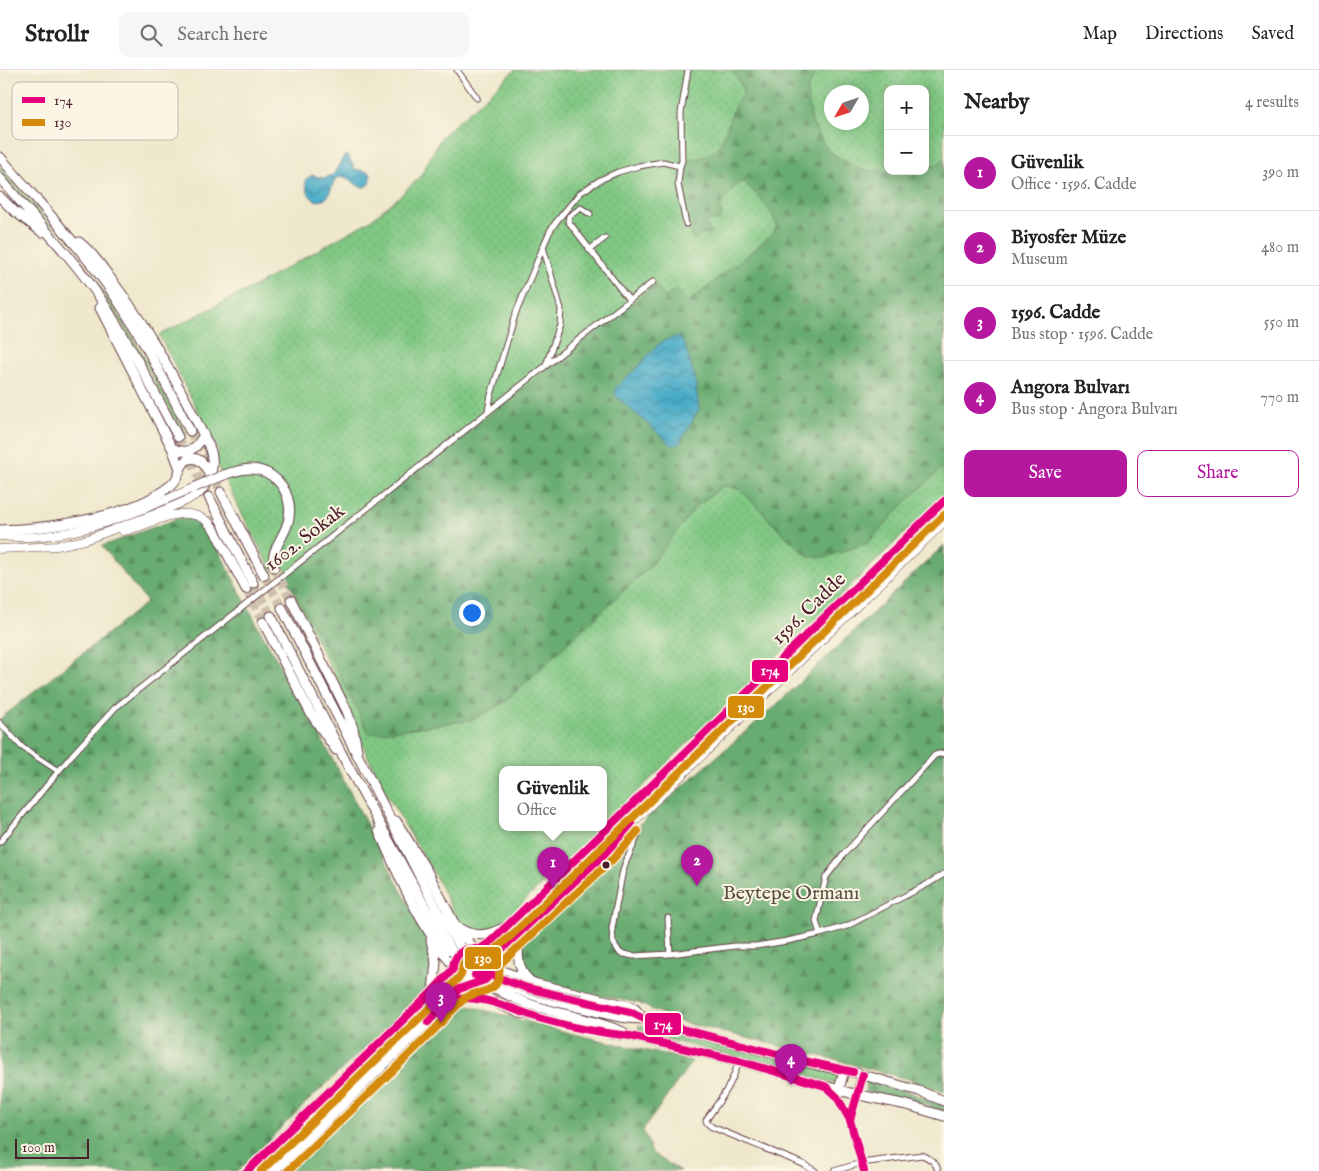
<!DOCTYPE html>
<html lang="en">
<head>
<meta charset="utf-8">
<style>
  body { margin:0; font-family:"IM FELL English",serif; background:#f6f6f6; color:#222 }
  .controls { position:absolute; right:15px; top:15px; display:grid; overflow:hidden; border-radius:10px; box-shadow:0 2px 12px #0003 }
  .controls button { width:45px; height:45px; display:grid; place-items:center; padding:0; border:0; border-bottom:1px solid #e0e0e0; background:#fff; color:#222; font:25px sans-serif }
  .compass { position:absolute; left:824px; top:15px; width:45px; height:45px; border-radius:50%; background:#fff; box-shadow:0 2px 12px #0003; rotate:231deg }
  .scale { position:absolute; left:15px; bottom:12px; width:74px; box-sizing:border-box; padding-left:5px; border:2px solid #4a1f2b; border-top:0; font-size:14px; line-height:18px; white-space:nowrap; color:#4a1f2b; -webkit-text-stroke:4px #fcf5e5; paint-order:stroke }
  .you { position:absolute; left:471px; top:542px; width:18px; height:18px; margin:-12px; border:4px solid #fff; border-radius:50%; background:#1a73e8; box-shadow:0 0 0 8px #1a73e833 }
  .badge { display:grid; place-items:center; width:32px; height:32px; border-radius:50%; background:#b5179e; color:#fff; font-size:16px; font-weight:700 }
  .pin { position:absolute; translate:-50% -41px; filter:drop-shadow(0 1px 2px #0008) }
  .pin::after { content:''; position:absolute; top:26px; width:18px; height:15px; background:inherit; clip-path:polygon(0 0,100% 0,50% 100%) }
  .popup { position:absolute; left:499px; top:696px; width:108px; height:65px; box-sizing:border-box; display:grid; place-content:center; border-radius:10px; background:#fff; filter:drop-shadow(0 1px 4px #0005); font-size:16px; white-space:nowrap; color:#767676 }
  .popup b { font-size:19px; color:#222 }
  .popup::after { content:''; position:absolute; left:50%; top:100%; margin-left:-10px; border:10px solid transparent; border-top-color:#fff }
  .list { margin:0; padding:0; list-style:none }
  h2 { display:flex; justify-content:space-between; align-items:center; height:65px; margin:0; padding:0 20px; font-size:21px }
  h2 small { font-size:16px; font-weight:400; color:#767676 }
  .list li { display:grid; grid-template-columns:32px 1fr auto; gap:15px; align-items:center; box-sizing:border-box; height:75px; padding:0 20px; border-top:1px solid #e0e0e0 }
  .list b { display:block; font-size:19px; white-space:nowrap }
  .list p { margin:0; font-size:16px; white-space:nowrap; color:#767676 }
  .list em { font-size:16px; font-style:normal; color:#767676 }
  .actions { display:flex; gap:10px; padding:15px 20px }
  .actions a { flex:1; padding:11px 0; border:1px solid #b5179e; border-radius:10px; text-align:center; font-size:18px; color:#b5179e }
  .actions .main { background:#b5179e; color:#fff }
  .icon { flex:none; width:28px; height:28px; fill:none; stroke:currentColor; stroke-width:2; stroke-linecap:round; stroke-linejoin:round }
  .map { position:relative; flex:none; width:944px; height:1101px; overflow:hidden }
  header { display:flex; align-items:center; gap:30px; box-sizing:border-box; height:70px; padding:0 25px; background:#fff; border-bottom:1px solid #e0e0e0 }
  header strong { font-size:24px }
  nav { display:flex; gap:28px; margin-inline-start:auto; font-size:18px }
  .search { width:350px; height:45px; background:#f6f6f6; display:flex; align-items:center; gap:12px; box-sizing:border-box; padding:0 18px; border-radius:10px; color:#767676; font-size:19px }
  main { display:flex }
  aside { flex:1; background:#fff }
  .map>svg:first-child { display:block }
</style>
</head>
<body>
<header>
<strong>Strollr</strong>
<div class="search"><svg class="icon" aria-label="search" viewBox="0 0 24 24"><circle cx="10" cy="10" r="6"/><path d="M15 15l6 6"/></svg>Search here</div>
<nav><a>Map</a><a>Directions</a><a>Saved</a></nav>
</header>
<main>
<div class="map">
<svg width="944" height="1101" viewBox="0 0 944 1101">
  <defs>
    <pattern id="green-dots" width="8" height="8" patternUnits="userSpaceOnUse" patternTransform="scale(1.25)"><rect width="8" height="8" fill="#80c783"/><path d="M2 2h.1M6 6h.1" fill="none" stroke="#70aa71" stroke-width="1.8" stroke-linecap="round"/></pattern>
    <pattern id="forest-firs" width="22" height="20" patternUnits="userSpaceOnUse" patternTransform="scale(1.25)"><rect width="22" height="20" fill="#68ac71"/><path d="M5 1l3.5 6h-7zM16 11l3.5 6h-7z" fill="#588b5d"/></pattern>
    <pattern id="water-waves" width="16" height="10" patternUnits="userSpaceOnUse" patternTransform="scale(1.25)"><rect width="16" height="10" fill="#49acc8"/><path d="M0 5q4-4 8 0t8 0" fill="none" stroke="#3f8ba3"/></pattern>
  </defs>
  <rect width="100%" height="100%" fill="#fcf5e5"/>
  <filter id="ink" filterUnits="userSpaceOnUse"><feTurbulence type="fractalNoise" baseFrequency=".02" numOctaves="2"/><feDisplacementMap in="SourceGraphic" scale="10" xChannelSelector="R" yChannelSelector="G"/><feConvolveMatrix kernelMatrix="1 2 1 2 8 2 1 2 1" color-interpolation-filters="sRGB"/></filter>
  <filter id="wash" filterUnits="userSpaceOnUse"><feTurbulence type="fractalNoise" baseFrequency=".0096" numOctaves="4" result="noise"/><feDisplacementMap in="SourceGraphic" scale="20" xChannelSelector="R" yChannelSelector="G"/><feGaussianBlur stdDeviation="1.12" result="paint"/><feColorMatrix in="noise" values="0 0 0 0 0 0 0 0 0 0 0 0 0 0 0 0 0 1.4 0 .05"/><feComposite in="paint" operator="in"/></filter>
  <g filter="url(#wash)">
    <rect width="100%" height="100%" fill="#efe8cd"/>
    <!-- green -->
    <path fill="url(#green-dots)" stroke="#657357" fill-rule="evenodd" d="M515 0H944V425L603 755V699H503V757H601L499 855 493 859 483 861 470 859 457 849 432 800 388 727 367 685 344 624 295 529 296 526 279 494 271 500 217 395 218 380 159 265 253 217 369 151 399 127 420 107 442 66ZM888 19H925V101H888ZM832 22H862V52H832Z
      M0 96C36 138 75 180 106 226 137 270 161 317 186 364L183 366C158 319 135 270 104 227 72 183 35 142 0 101Z
      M639 955 838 1003 836 1014 750 990 638 962Z"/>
    <!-- forest -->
    <path fill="url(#forest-firs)" stroke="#59664e" d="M735 0H770L778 9H780L779 0H813L814 5 807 21 812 53 828 81 860 100 901 102 925 101V96H935L944 89V396L902 436 868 473 825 487H809L782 463 741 420 725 415 697 435 650 496 504 633 471 650 369 664 330 586 285 506 656 215 665 227 675 219 687 233 771 166 777 156C772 139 756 124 744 111 732 114 730 126 721 133L722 147 719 152 715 150H709L705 153 708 156 711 164H701L695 170 692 169 681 113 682 91C724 87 720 73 734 38 736 32 744 27 743 21 742 13 733 8 735 0Z
      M179 448C192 449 199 450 208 460L258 556 330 684 425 866C432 893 436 911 414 932L307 1032 238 1101H0V649L147 532 102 476Z
      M944 475V1022L907 1009 837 990 677 951 638 933 591 924 532 907C521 896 522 882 523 868L621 779 626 766 775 636Z
      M466 935 569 963 692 991 643 1060 652 1083 680 1101H285L431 963Z
      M867 1010 908 1022 944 1036V1041L916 1032 865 1022Z"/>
    <!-- water -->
    <path fill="url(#water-waves)" stroke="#4a667a" d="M344 86H348L355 99 369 102 371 105 370 114C358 124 354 107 342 107 330 107 333 127 323 130 311 135 304 118 306 109L312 105 324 108 333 105Z
      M676 267 681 269 685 276 695 309 699 339 679 374 673 376 619 329 615 324V319C621 311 630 305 637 298 649 286 658 269 676 267Z"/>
  </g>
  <g filter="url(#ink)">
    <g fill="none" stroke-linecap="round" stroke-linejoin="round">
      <!-- primary-tunnel -->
      <path stroke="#cec0ad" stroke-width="9" stroke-dasharray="9 4.5" stroke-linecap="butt" d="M190 361 221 422
        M178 367 209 427
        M274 497 291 530
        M264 505 282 538
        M253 513 271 546
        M246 519 263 552"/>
      <defs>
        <path id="minor" d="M457 0 477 28
          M680 96 678 114 686 154
          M590 144 581 138 569 146 568 151 629 230
          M589 180 605 168
          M546 295 560 255 561 239 543 177 550 161 556 152 580 123 600 110 618 102 639 96 663 92 680 96 682 91 681 43 688 0
          M488 341 491 325 515 245 543 177
          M0 653 22 677 58 701
          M629 756 637 762 638 765 625 794 622 805 612 858 613 872 620 883 633 886 670 884 735 876H756L787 871 820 864 847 856 926 815 944 804
          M0 772 72 685 115 638 305 488 578 270 653 212
          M668 848 670 884
          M820 864 816 851 826 807 844 784 935 685 944 683
          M739 991C730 1019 722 1027 706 1050L707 1053 712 1057 803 1094 815 1101
          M827 1018C851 1040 854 1071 864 1101
          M850 1050 857 1024
          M834 1101 861 1093 922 1085C931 1089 936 1092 938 1101"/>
        <path id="secondary" d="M123 461C152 456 182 431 208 452
          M0 466C10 467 21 468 31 467 89 464 143 440 195 417
          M0 479 57 476 85 470 155 444 188 430 199 423
          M478 880 484 877 507 856 579 786 944 431
          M489 891 604 784 629 756 944 452"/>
        <path id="primary" d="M0 87C35 128 73 169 105 212 139 259 164 310 190 361
          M0 108C33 148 71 185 100 228 129 272 153 320 178 367
          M0 127 13 140 42 162
          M79 172C94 184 105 201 116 216 154 267 181 320 209 376 216 394 212 408 199 423
          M100 238 172 378 180 399
          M172 378C188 386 196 379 204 365
          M224 405C241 399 256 395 272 406 288 417 294 439 286 458 280 472 271 481 274 497
          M221 422 264 505
          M209 427 253 513
          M208 452 214 459 246 519
          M0 460C46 459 125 448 163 421 167 418 172 415 175 411 180 404 180 392 189 389 201 386 207 398 210 407
          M291 530 347 641 353 658 357 680
          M282 538 439 844 460 876
          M271 546 347 694 431 848 452 881
          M263 552 311 644 336 680
          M396 751 427 801 455 855 474 879
          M379 761C399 807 420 856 453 895
          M459 858C476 869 490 865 507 856
          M524 859C516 875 515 899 530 911
          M431 870 436 892 433 921
          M490 894 505 902 537 914 629 936 635 939 644 949
          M501 912C528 926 557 932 586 939 605 944 624 949 644 949L817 995 853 1002 919 1021 944 1031
          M469 916 496 933 520 943 612 964 630 966 739 991 850 1023 907 1035 944 1046
          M493 917C535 943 579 943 623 962
          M581 930 621 940
          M447 936C460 926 471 926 486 930
          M839 1020 844 1000
          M857 1024 863 1005
          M247 1101 432 922C438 916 450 907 453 898 455 891 454 886 461 882 480 870 500 896 484 911 476 918 467 914 459 919L428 952 274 1101
          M256 1101 297 1062"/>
      </defs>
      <!-- minor casing -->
      <use href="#minor" stroke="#633d43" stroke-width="7"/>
      <!-- secondary casing -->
      <use href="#secondary" stroke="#633d43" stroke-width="9"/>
      <!-- primary casing -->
      <use href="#primary" stroke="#633d43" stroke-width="11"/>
      <!-- minor -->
      <use href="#minor" stroke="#fff" stroke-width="5"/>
      <!-- secondary -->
      <use href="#secondary" stroke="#fff" stroke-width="8"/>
      <!-- primary -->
      <use href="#primary" stroke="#fff" stroke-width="9"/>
      <defs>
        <path id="primary-bridge" d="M195 417 224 405
          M460 876 477 894 490 904
          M452 881 471 902 493 917
          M343 1016 445 916C480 895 493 906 527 918 544 923 563 926 581 930"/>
      </defs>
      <!-- primary-bridge casing -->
      <use href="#primary-bridge" stroke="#633d43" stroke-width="11" stroke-linecap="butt"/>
      <!-- primary-bridge -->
      <use href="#primary-bridge" stroke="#fff" stroke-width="9"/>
      <defs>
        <path id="bus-1" d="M475 905H491L527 918 630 942 644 949 800 990 853 1002
          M456 930C478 922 519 942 542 949 570 957 601 963 630 966L739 991 825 1016 837 1027 850 1050 864 1101
          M428 952 459 919 485 910 489 906 490 900 489 891 604 784 631 754
          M850 1050 863 1005
          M247 1101 432 922 453 899C453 890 458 881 468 879 474 878 478 881 483 877 492 872 499 863 507 856L944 431"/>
        <path id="bus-2" d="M261 1101 439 929 461 905 463 895 466 891 470 889 480 890 489 885 514 863 944 445
          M288 1101C337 1054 386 1008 434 960 444 950 453 939 463 930 475 917 503 929 499 895L611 791 638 761"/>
      </defs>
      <!-- bus-1 casing -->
      <use href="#bus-1" stroke="#fcf5e5" stroke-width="11"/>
      <!-- bus-2 casing -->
      <use href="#bus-2" stroke="#fcf5e5" stroke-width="11"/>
      <!-- bus-1 -->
      <use href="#bus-1" stroke="#e5007d" stroke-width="8"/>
      <!-- bus-2 -->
      <use href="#bus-2" stroke="#d48b09" stroke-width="8"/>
    </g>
  </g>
  <!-- markers -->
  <circle fill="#4a1f2b" stroke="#fcf5e5" stroke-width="2" cx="606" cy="795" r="4.5"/>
  <g text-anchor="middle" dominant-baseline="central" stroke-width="4" stroke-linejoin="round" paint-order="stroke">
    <!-- street labels -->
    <g font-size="20" fill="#4a1f2b" stroke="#fcf5e5">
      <text transform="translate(305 468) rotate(-38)">1602. Sokak</text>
      <text transform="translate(809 539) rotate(-44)">1596. Cadde</text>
    </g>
    <!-- park labels -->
    <g font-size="20" fill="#5a5145" stroke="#fcf5e5">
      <text x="791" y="823">Beytepe Ormanı</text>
    </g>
  </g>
  <!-- legend -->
  <rect x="12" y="12" width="166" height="58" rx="8" fill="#fcf5e5" stroke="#c7b5ad" stroke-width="1"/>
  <rect x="22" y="27" width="23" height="6" fill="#e5007d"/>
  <rect x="22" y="49" width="23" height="7" fill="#d48b09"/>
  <g font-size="14" fill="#4a1f2b">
    <text x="54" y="35">174</text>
    <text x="54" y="57">130</text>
  </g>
  <g stroke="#fcf5e5" stroke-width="2">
    <rect x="751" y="589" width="38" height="24" rx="5" fill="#e5007d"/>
    <rect x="727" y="625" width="38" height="24" rx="5" fill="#d48b09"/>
    <rect x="464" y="876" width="38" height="24" rx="5" fill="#d48b09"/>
    <rect x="644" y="942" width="38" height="24" rx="5" fill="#e5007d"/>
  </g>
  <g font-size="14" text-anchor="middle" font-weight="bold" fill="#fff">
    <text x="770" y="605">174</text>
    <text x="746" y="642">130</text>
    <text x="483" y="893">130</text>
    <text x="663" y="959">174</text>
  </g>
</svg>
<div class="controls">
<button>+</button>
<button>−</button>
</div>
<svg class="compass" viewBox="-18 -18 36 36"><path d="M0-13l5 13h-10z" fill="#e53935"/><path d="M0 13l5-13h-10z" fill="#767676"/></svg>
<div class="scale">100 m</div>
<div class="you"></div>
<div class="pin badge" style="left:553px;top:818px">1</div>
<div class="popup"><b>Güvenlik</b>Office</div>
<div class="pin badge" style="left:697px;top:816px">2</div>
<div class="pin badge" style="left:441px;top:953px">3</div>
<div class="pin badge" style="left:791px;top:1015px">4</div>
</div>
<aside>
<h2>Nearby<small>4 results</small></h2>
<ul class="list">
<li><span class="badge">1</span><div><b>Güvenlik</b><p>Office · 1596. Cadde</p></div><em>390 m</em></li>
<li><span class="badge">2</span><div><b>Biyosfer Müze</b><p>Museum</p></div><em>480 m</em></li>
<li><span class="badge">3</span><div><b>1596. Cadde</b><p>Bus stop · 1596. Cadde</p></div><em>550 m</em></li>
<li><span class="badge">4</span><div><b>Angora Bulvarı</b><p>Bus stop · Angora Bulvarı</p></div><em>770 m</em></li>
</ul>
<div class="actions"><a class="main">Save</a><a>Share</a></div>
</aside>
</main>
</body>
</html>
